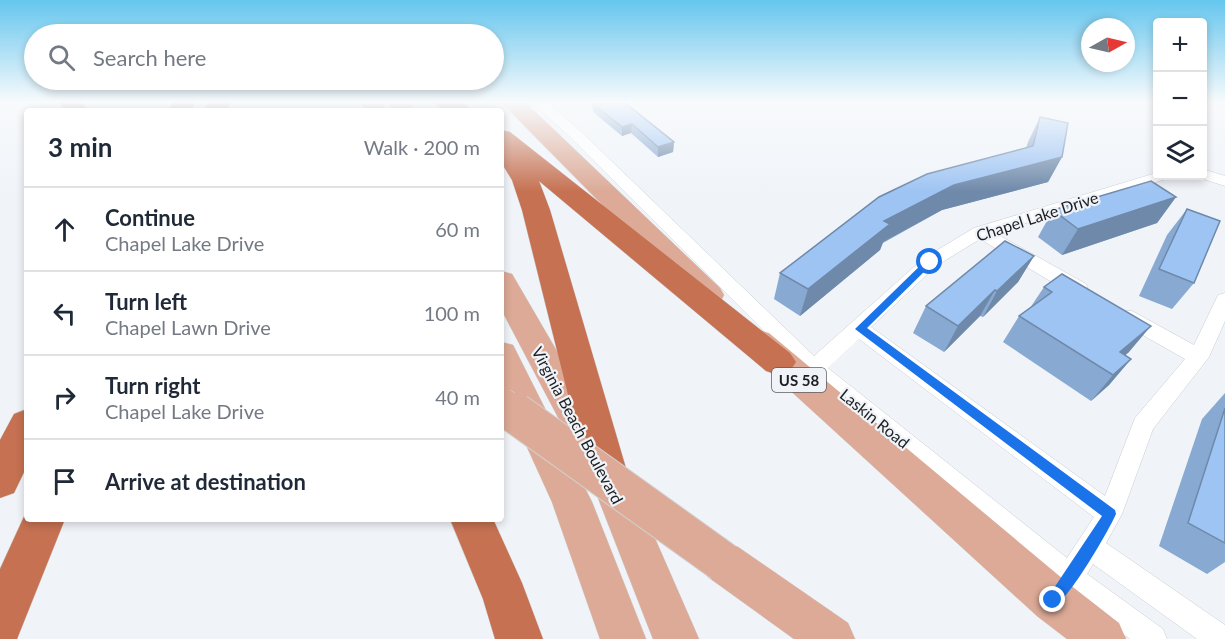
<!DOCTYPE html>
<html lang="en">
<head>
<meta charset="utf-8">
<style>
  body { margin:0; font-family:Lato,sans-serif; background:#f2f2f3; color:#1f2937 }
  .controls { position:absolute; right:18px; top:18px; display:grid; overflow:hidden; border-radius:6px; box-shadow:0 3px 9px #0003 }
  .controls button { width:54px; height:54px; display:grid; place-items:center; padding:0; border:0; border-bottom:2px solid #e0e1e3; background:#fff; color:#1f2937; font:30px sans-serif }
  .compass { position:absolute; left:1081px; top:18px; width:54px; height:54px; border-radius:50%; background:#fff; box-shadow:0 3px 9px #0003; rotate:82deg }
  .stop { position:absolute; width:18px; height:18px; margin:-14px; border:4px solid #1a73e8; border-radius:50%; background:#fff }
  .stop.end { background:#1a73e8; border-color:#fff; box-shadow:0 2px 6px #0008 }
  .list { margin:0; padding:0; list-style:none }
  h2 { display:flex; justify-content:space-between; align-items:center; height:78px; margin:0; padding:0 24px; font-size:26px }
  h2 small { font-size:20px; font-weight:400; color:#747a83 }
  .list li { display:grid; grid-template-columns:39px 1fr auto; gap:18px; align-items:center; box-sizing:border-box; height:84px; padding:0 24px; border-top:2px solid #e0e1e3 }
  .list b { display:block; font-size:22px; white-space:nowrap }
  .list p { margin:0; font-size:20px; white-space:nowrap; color:#747a83 }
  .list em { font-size:20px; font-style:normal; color:#747a83 }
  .icon { flex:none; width:33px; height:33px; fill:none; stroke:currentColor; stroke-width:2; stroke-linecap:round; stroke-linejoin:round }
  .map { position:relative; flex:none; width:1225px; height:639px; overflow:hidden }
  .search { position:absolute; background:#fff; box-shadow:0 3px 9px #0003; left:24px; top:24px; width:480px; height:66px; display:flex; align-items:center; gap:15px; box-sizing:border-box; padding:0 21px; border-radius:33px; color:#747a83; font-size:22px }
  .panel { position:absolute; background:#fff; box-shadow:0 3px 9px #0003; left:24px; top:108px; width:480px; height:414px; border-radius:6px }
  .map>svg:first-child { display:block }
</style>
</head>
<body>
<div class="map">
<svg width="1225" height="639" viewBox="0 0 1225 639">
  <rect width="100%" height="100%" fill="#f0f4f9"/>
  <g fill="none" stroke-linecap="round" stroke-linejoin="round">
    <defs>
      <path id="street" d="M531 102H546L576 127 814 356 924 258 974 228 1156 173 1158 176H1168L1166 179 995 233 1086 284 1088 289 1086 294H1072L980 239 936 266 871 327 1105 496 1135 418 1185 359 1118 321 1115 316 1118 311H1132L1194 345 1218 295 1225 293V321L1209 357 1153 429 1122 514 1106 543 1225 625V639H1197L1093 564 1087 574 1163 629 1167 639H1130L1073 596 1064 599 1054 595 1051 586 1053 580 807 374 566 133ZM859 339 1094 517 1067 558 828 368Z
        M1202 169 1225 176V186L1197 177 1195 176H1202Z"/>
      <path id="primary" d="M361 102H383L387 111H365Z
        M388 102H410L415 111H393Z
        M501 102H525L720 288 724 295 720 302 709 306 698 302Z
        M501 271 512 274 622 463 699 639H653L591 480 501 309Z
        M758 330 769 333 1069 584 1119 623 1126 639H1067L1037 616 747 351 742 342 747 333Z
        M501 342 513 345 592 502 646 639H600L552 502 501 390Z
        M723 541 738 547 848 623 855 639H794L708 577 702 562 708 547Z"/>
      <path id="highway" d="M59 102H82L89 111H65Z
        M173 102H195L192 111H168Z
        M208 102H230L228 111H204Z
        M433 102H462L473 111H444Z
        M501 130 510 132 790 353 796 362 790 371 778 375 766 371 539 181 550 210 628 475 622 488 608 493 594 488 588 475 522 210 512 180 501 162Z
        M27 409V466L14 493 0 498V440L14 414Z
        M27 510V519H65L17 639H0V569Z
        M450 519H493L522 583 543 639H495L483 599Z"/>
    </defs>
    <!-- street casing -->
    <use href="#street" stroke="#c8ccd1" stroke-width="1"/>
    <!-- primary casing -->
    <use href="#primary" stroke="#d2d2d2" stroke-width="1"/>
    <!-- highway casing -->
    <use href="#highway" stroke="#d2d2d2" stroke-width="1"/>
    <!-- street -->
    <use href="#street" fill="#fff" fill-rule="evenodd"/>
    <!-- primary -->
    <use href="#primary" fill="#dcaa97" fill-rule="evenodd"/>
    <!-- highway -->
    <use href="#highway" fill="#c57152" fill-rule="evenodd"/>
    <defs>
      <path id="primary-bridge-far1" d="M501 403 517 415"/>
      <path id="primary-bridge" d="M515 413 723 562"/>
    </defs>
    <!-- primary-bridge-far1 casing -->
    <use href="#primary-bridge-far1" stroke="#d2d2d2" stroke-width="33" stroke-linecap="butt"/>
    <!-- primary-bridge casing -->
    <use href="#primary-bridge" stroke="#d2d2d2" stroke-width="42" stroke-linecap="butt"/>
    <!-- primary-bridge-far1 -->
    <use href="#primary-bridge-far1" stroke="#dcaa97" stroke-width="32"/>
    <!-- primary-bridge -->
    <use href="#primary-bridge" stroke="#dcaa97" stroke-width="40"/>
  </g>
  <!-- wall -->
  <path fill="#88a9d1" d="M592 103 674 142 673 152 658 157 631 133 622 136 593 112Z
    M1040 117 1062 157 1048 182 942 210 883 243 880 250 800 316 774 299 780 273 1026 148 1028 142Z
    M1176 197 1157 223 1062 255 1038 237 1053 210Z
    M1187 209 1194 283 1172 309 1139 296 1167 235Z
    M1034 256 1018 282 983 317 980 316 944 352 913 333 926 306Z
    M1062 274 1129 352 1125 355 1131 359 1109 385 1091 401 1003 342 1019 316 1030 308 1044 287Z
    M1225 393V562L1207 574 1159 546 1202 419Z"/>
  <!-- shaded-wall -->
  <path fill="#6f89aa" d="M632 124 631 133 622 136V127Z
    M674 142 673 152 658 157V147Z
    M1062 157 1048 182 942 210 883 242 880 250 800 316 808 289 884 221 954 185Z
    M1176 197 1157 223 1062 255 1078 229Z
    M1034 256 1018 282 983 317 997 291Z
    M995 290 980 316 944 352 958 326Z
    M1151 326 1129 352 1107 371 1120 352Z
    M1131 359 1109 385 1091 401 1113 375Z"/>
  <!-- building -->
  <path fill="#9ec4f3" stroke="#6f89aa" stroke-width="1.5" d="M594 102H624L674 142 658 147 632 124 622 127 592 103Z
    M1040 117 1068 123 1062 157 954 185 884 221 890 224 808 289 780 273 879 197 927 174 1033 146Z
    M1151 181 1176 197 1078 229 1053 210Z
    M1187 209 1220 221 1194 283 1159 269Z
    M1005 241 1034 256 997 291 995 290 958 326 926 306Z
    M1062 274 1151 326 1120 352 1131 359 1113 375 1019 316 1052 292 1044 287Z
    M1225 408V543L1188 523Z"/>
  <!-- sky -->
  <linearGradient id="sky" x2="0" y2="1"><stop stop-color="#65c6ee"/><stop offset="0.53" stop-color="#f8fafc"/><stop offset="1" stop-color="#f8fafc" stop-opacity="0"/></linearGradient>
  <rect width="1225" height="192" fill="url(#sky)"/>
  <!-- route -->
  <path fill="#1a73e8" d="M926 260 934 262 867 328 1115 510 1116 514C1108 532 1068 601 1053 607L1046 600 1102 516 855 329Z"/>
  <g text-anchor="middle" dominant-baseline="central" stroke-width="4.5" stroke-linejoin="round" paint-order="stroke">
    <!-- shield labels -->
    <rect fill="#f0f4f9" stroke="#5c5e61" stroke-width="1.5" x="772" y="368" width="54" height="24" rx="4.5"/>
    <g font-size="15" font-weight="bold" fill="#1c1e20">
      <text x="799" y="380">US 58</text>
    </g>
    <!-- street labels -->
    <g font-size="16" fill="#1c1e20" stroke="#f0f4f9">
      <text transform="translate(1037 216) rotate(-18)">Chapel Lake Drive</text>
      <text transform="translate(875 418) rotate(39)">Laskin Road</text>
      <text transform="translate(578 425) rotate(62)">Virginia Beach Boulevard</text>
    </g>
  </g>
</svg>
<div class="controls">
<button>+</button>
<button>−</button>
<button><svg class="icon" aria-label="layers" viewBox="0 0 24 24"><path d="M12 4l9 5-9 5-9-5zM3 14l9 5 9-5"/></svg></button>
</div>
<svg class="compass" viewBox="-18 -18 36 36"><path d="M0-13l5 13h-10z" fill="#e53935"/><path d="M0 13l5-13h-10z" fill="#747a83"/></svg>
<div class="stop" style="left:930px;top:262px"></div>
<div class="stop end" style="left:1053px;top:600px"></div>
<div class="search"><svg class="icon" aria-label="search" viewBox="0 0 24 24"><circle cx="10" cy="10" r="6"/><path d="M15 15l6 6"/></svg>Search here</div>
<section class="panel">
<h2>3 min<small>Walk · 200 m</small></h2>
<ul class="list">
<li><svg class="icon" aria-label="ahead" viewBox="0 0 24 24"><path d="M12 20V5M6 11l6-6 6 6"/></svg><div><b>Continue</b><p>Chapel Lake Drive</p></div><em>60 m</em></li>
<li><svg class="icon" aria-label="left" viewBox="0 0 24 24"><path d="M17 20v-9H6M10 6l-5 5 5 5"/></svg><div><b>Turn left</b><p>Chapel Lawn Drive</p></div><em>100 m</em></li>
<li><svg class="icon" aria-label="right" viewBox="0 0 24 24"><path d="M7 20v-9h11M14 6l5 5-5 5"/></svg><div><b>Turn right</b><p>Chapel Lake Drive</p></div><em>40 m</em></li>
<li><svg class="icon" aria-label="arrive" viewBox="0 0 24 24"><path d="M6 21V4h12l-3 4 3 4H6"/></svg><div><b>Arrive at destination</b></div></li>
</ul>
</section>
</div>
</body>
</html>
